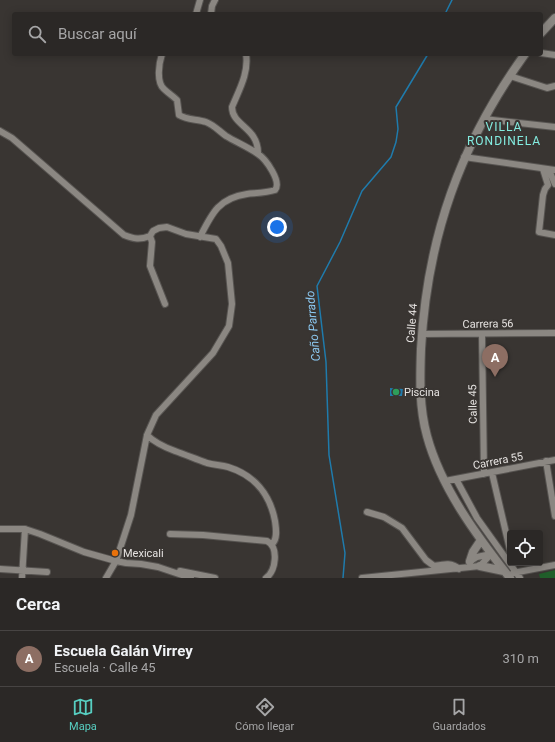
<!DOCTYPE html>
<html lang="es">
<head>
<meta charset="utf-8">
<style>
  body { margin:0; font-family:Roboto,sans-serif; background:#33302e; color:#f1f3f6 }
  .controls { position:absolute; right:12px; bottom:12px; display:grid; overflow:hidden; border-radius:4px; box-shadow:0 2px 10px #0003 }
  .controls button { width:36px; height:36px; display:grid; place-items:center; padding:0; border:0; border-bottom:1px solid #474443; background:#2b2826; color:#f1f3f6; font:20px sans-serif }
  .you { position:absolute; left:277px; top:227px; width:14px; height:14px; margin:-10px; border:3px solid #fff; border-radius:50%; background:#1a73e8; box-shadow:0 0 0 6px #1a73e833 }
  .badge { display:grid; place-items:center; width:26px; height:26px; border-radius:50%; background:#57cec1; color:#fff; font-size:13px; font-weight:700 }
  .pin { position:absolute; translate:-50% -33px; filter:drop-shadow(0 1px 2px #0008) }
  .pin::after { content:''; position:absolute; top:21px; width:14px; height:12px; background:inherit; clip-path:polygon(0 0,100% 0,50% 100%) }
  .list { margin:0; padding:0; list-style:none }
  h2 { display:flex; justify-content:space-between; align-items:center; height:52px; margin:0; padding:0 16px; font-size:17px }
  h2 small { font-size:13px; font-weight:400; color:#a6a6a7 }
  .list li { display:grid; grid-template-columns:26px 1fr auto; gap:12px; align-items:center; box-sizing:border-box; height:56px; padding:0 16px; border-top:1px solid #474443 }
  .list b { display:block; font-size:15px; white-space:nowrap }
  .list p { margin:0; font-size:13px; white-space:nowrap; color:#a6a6a7 }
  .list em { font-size:13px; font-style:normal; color:#a6a6a7 }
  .icon { flex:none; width:22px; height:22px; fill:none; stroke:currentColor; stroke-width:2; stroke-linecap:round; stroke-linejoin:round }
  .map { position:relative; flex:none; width:555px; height:578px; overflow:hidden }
  .search { position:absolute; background:#2b2826; box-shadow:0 2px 10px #0003; left:12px; right:12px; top:12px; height:44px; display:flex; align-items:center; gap:10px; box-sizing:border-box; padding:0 14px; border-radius:4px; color:#a6a6a7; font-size:15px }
  .sheet { height:108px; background:#2b2826 }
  nav { display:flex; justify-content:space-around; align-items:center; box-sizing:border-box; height:56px; border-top:1px solid #474443; background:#2b2826; font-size:11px; color:#a6a6a7 }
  nav a { display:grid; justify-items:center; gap:2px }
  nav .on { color:#57cec1 }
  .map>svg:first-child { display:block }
</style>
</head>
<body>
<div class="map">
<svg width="555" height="578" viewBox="0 0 555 578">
  <rect width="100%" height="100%" fill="#393532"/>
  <!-- green -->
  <path fill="#205e2a" d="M555 570V578H540L539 574Z"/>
  <!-- water -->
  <path fill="#1f7bac" d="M390 388 403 389 402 396H390Z"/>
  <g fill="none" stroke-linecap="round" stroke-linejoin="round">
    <!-- stream -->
    <path stroke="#1f7bac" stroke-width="1.5" d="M445 14 452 0
      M343 578 345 553 329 455 326 362 317 286 340 242 362 191 391 157 396 142 398 129 396 107 428 54"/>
    <defs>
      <path id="minor" d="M196 14 200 0
        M211 14 212 6 215 0
        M541 53 555 55
        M162 54C159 63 156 82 164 89 168 93 173 96 177 100L179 115C187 120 197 119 206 122 214 125 219 131 226 136 236 142 248 147 258 154 266 159 282 182 275 190 266 193 256 193 247 194 219 198 212 213 200 237
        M246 54C249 73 239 90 232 107 232 126 258 127 258 153
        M510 76 547 88 555 86
        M484 119 555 127
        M0 131 12 138 124 235C134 239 140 240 150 236L153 231 159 228 167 227 186 234 216 239 221 246 228 263 232 304 229 326 213 353 156 415 147 435 131 515 116 561 106 578
        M464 157 555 170
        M543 169 548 185 545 189 543 195 539 232 555 235
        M549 170 555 184
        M150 236 152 242 150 266 165 304
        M422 334 555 333
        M482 334 484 474
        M147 435C155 443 164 447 175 451 186 455 196 459 207 463 214 465 221 465 228 467 254 475 270 494 275 521 276 528 278 539 272 544
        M546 461 555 516
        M492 473 510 550
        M456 479 477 518 520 578
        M445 481 555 460
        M367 512 384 517 402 528 426 560 434 566C444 564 452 562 459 569
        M0 529H25L40 534 84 552 116 561 126 563 141 564 158 567 191 578
        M170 534 203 535 267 541C279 547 276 571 266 578
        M469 562 477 557 491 554
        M0 569 47 572
        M180 571 215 578
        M513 573 555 565
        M22 578 25 529
        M362 578 480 566 491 554"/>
      <path id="secondary" d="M541 33 555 18
        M470 561 473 552 481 540
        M480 566 504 571
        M510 578C477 536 441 488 427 436 419 407 420 378 421 349 427 238 460 144 525 54"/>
    </defs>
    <!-- minor casing -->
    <use href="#minor" stroke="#575451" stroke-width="8"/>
    <!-- secondary casing -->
    <use href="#secondary" stroke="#575451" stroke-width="10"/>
    <!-- minor -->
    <use href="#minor" stroke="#8b8782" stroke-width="6"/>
    <!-- secondary -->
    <use href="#secondary" stroke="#8b8782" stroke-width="8"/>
  </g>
  <!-- markers -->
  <circle fill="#2e9e5b" stroke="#393532" stroke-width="1.5" cx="396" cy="392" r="4"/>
  <circle fill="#e8710a" stroke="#393532" stroke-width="1.5" cx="115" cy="553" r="4"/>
  <g text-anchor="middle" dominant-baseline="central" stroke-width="4" stroke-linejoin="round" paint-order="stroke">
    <!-- street labels -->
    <g font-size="11" fill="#e5e2e0" stroke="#393532">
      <text transform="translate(412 323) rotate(-86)">Calle 44</text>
      <text transform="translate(488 324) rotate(-1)">Carrera 56</text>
      <text transform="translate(473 404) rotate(-91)">Calle 45</text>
      <text transform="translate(498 461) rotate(-11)">Carrera 55</text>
    </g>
    <!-- poi labels -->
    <g font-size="11" fill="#e5e2e0" stroke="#393532" text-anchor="start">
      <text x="404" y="392">Piscina</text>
      <text x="123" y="553">Mexicali</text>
    </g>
    <!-- neighbourhood labels -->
    <g font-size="12" letter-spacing="1" fill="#83ece0" stroke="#393532">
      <text x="504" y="127">VILLA<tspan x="504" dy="14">RONDINELA</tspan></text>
    </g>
    <!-- water labels -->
    <g font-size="12" font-style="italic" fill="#8dcaf3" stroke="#393532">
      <text transform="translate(313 326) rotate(-95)">Caño Parrado</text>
    </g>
  </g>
</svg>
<div class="controls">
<button><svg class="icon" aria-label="locate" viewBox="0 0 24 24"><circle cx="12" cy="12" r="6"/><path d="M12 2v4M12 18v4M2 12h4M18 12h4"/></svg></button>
</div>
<div class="you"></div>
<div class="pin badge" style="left:495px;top:377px;background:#8d6e63">A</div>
<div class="search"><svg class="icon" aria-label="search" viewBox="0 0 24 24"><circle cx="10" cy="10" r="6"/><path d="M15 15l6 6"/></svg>Buscar aquí</div>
</div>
<section class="sheet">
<h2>Cerca<small></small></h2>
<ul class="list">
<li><span class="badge" style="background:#8d6e63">A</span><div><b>Escuela Galán Virrey</b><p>Escuela · Calle 45</p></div><em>310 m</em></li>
</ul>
</section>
<nav>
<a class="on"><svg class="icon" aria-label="map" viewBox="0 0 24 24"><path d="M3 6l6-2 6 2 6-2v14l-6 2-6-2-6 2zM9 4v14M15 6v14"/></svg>Mapa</a>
<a><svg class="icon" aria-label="directions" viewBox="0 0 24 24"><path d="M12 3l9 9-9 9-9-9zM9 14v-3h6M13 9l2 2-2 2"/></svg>Cómo llegar</a>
<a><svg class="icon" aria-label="saved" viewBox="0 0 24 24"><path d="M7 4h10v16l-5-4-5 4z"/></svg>Guardados</a>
</nav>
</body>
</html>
